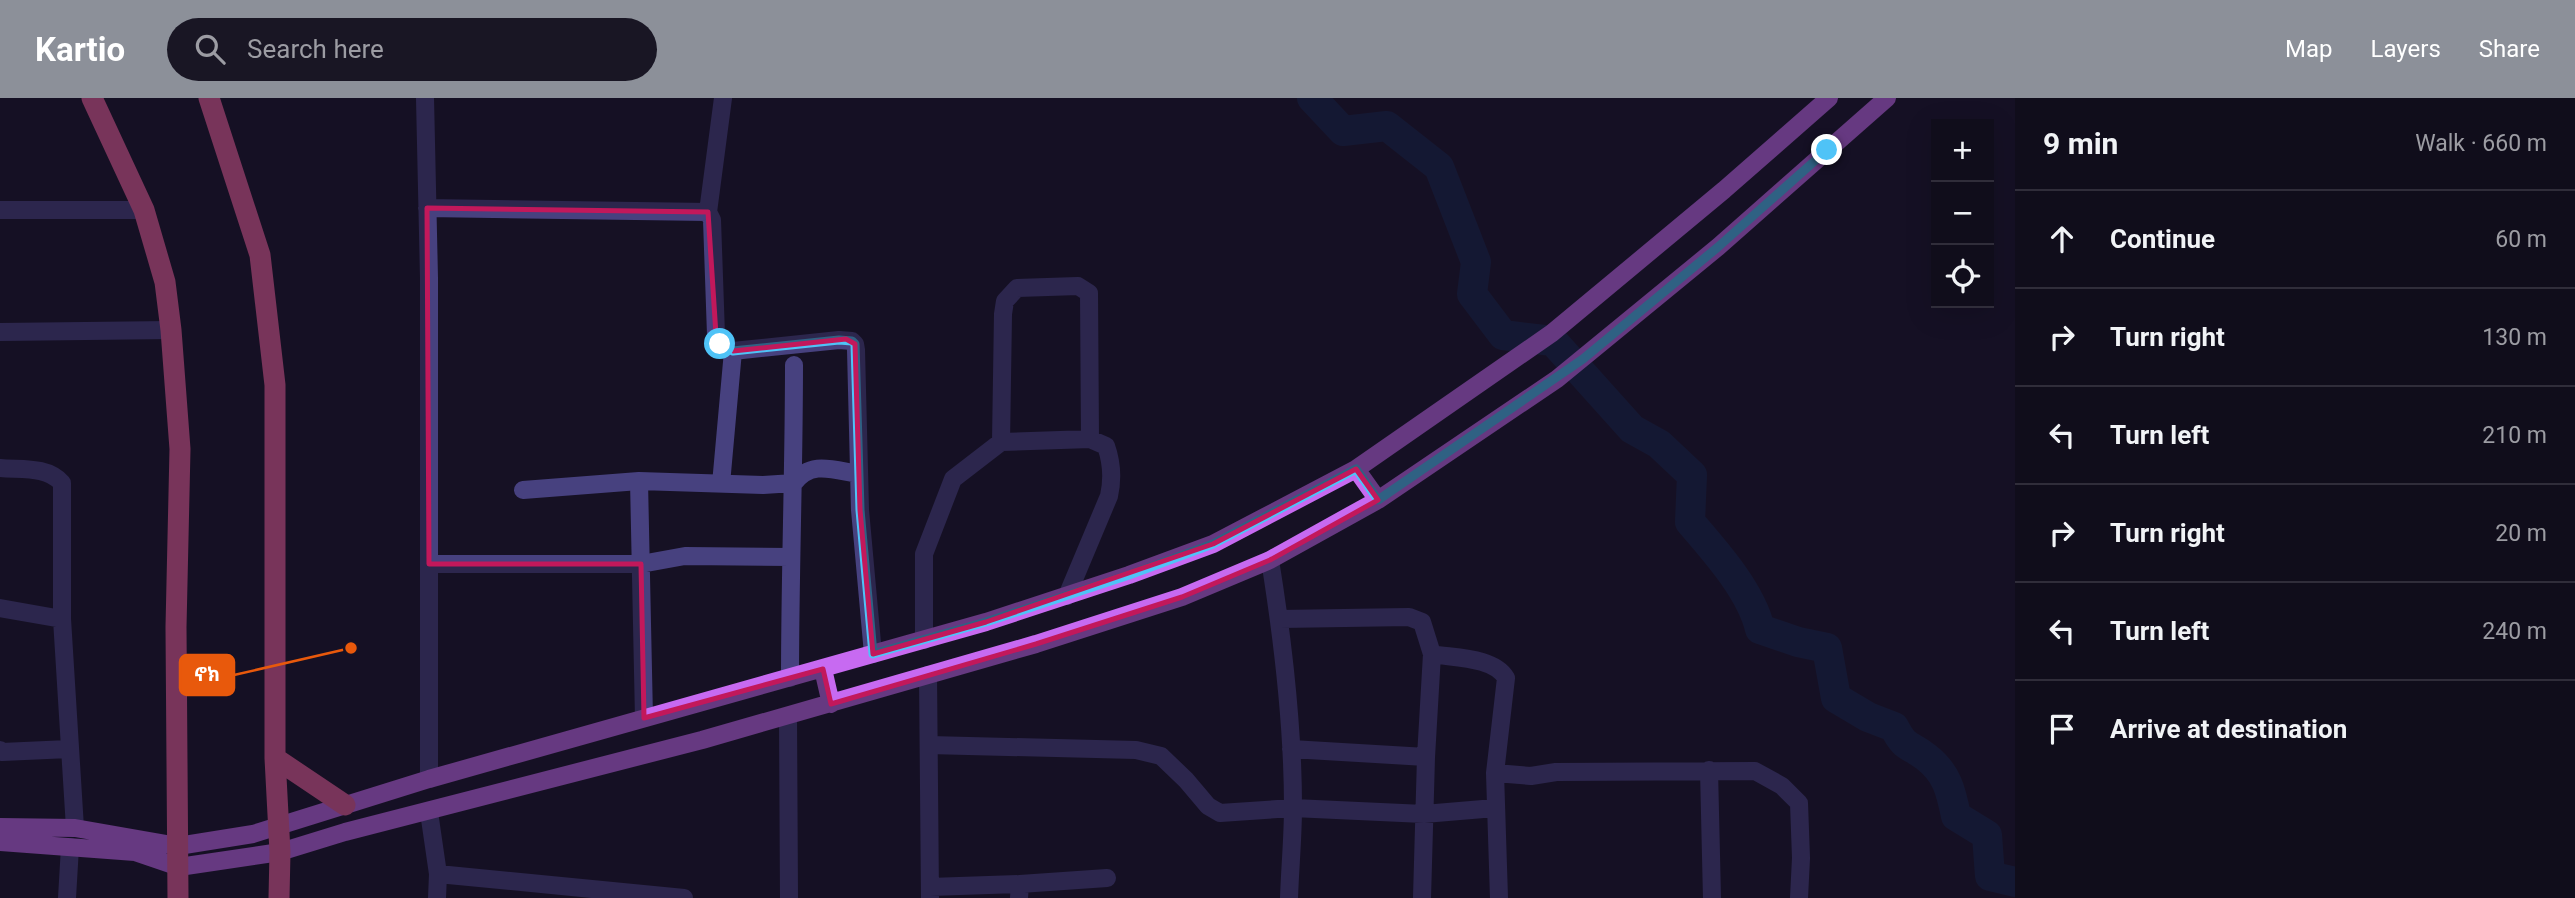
<!DOCTYPE html>
<html lang="en">
<head>
<meta charset="utf-8">
<style>
  body { margin:0; font-family:Roboto,"Noto Sans Ethiopic",sans-serif; background:#191624; color:#f1f3f6 }
  .controls { position:absolute; right:21px; top:21px; display:grid; overflow:hidden; border-radius:0px; box-shadow:0 7px 28px #0002 }
  .controls button { width:63px; height:63px; display:grid; place-items:center; padding:0; border:0; border-bottom:2px solid #302d3a; background:#100d1b; color:#f1f3f6; font:35px sans-serif }
  .stop { position:absolute; width:21px; height:21px; margin:-16px; border:5px solid #4fc3f7; border-radius:50%; background:#fff }
  .stop.end { background:#4fc3f7; border-color:#fff; box-shadow:0 2px 7px #0008 }
  .list { margin:0; padding:0; list-style:none }
  h2 { display:flex; justify-content:space-between; align-items:center; height:91px; margin:0; padding:0 28px; font-size:30px }
  h2 small { font-size:23px; font-weight:400; color:#9c9ca3 }
  .list li { display:grid; grid-template-columns:46px 1fr auto; gap:21px; align-items:center; box-sizing:border-box; height:98px; padding:0 28px; border-top:2px solid #302d3a }
  .list b { display:block; font-size:26px; white-space:nowrap }
  .list em { font-size:23px; font-style:normal; color:#9c9ca3 }
  .icon { flex:none; width:38px; height:38px; fill:none; stroke:currentColor; stroke-width:2; stroke-linecap:round; stroke-linejoin:round }
  .map { position:relative; flex:none; width:2015px; height:800px; overflow:hidden }
  header { display:flex; align-items:center; gap:42px; box-sizing:border-box; height:98px; padding:0 35px; background:#8c9099; color:#fff }
  header strong { font-size:33px }
  nav { display:flex; gap:38px; margin-inline-start:auto; font-size:24px }
  .search { width:490px; height:63px; background:#191624; display:flex; align-items:center; gap:18px; box-sizing:border-box; padding:0 24px; border-radius:38px; color:#9c9ca3; font-size:26px }
  main { display:flex }
  aside { flex:1; background:#100d1b }
  .map>svg:first-child { display:block }
</style>
</head>
<body>
<header>
<strong>Kartio</strong>
<div class="search"><svg class="icon" aria-label="search" viewBox="0 0 24 24"><circle cx="10" cy="10" r="6"/><path d="M15 15l6 6"/></svg>Search here</div>
<nav><a>Map</a><a>Layers</a><a>Share</a></nav>
</header>
<main>
<div class="map">
<svg width="2015" height="800" viewBox="0 0 2015 800">
  <rect width="100%" height="100%" fill="#161124"/>
  <g fill="none" stroke-linecap="round" stroke-linejoin="round">
    <!-- river -->
    <path stroke="#132346" stroke-width="30" d="M1312 0 1343 33 1387 28 1439 69 1476 164 1472 196 1503 237 1553 243 1632 331 1659 346 1692 377 1690 424C1715 453 1751 493 1760 531L1798 544 1827 550 1836 600 1868 619 1894 629C1906 652 1908 645 1926 659 1947 675 1951 693 1956 718L1987 737 1990 778 2015 784"/>
    <!-- minor -->
    <path stroke="#47417f" stroke-width="18" d="M425 0 429 180V681
      M427 110 708 114 712 122 716 237 720 246 733 253 839 242 852 243 855 246 856 252 860 412 873 556
      M0 112H144
      M708 114 723 0
      M0 234 171 232
      M1001 344 1003 216 1005 203 1017 190 1078 188 1089 195 1090 341
      M0 370C22 372 47 368 62 385V521L75 730
      M639 383 644 620
      M721 386 733 253
      M523 392 639 383 763 387 794 385C811 362 833 372 859 376
      M1270 462C1283 543 1293 626 1293 709 1293 739 1290 770 1289 800
      M429 466H641L685 458 790 459
      M0 510 62 521
      M1280 521 1409 519 1422 524 1432 556 1426 659 1422 800
      M924 542V456L953 381 1001 344 1090 341 1106 348C1112 365 1113 380 1109 398L1067 498
      M1432 556C1454 560 1494 559 1506 580L1495 675 1531 678 1556 674 1755 673 1782 688 1799 705 1801 760 1799 800
      M928 577 930 800
      M790 580C790 476 794 371 794 267
      M788 619 789 800
      M929 647 1136 652 1161 658 1186 682 1208 708 1220 715 1293 710 1424 716 1495 710
      M1291 651 1426 659
      M0 652 2 654 69 651
      M1709 672 1712 800
      M1495 675 1499 800
      M429 714 438 776 437 800
      M438 776 684 800
      M1020 786 1107 780
      M930 789 1020 786 1019 800
      M67 800 70 749"/>
    <!-- major -->
    <path stroke="#c76af1" stroke-width="18" d="M1356 371 1378 402
      M823 571 831 606
      M0 729 75 730 178 748 253 736 429 681 986 524 1129 477 1213 446 1356 371 1552 235 1724 92 1829 0
      M0 744 135 754 179 769 280 754 345 734 702 642 1036 546 1182 499 1270 462 1378 402 1557 281 1718 149 1887 0"/>
    <!-- highway -->
    <path stroke="#f05f9b" stroke-width="21" d="M92 0 144 112 165 184 171 232 180 351 176 529 178 800
      M209 0 260 157 275 287V660L280 754 279 800
      M275 660 345 707"/>
  </g>
  <g fill="none" stroke-linecap="round" stroke-linejoin="round">
    <!-- route -->
    <path stroke="#4fc3f7" stroke-width="9" d="M720 246 733 253 839 242 852 243 855 246 860 412 873 556 986 524 1129 477 1213 446 1356 371 1378 402 1583 261 1718 149 1827 52"/>
  </g>
  <!-- marked area -->
  <path d="M0 0H2015V800H0ZM427 110 708 114 716 237 733 253 846 241 855 246 860 412 873 556 986 524 1213 446 1356 371 1378 402 1270 462 1182 499 1036 546 831 606 823 571 644 620 641 466H429Z" fill="#161124" fill-opacity=".55" fill-rule="evenodd"/>
  <path fill="none" stroke="#c2185b" stroke-width="5" stroke-linejoin="round" d="M427 110 708 114 716 237 733 253 846 241 855 246 860 412 873 556 986 524 1213 446 1356 371 1378 402 1270 462 1182 499 1036 546 831 606 823 571 644 620 641 466H429Z"/>
  <!-- callouts -->
  <path fill="none" stroke="#e8590c" stroke-width="2.5" d="M351 550L234 577"/>
  <circle fill="#e8590c" stroke="#161124" stroke-width="2.5" cx="351" cy="550" r="7"/>
  <rect fill="#e8590c" stroke="#e8590c" stroke-width="2.5" x="180" y="557" width="54" height="40" rx="7"/>
  <g font-size="19" text-anchor="middle" font-weight="bold" fill="#fff">
    <text x="207" y="583">ኖክ</text>
  </g>
</svg>
<div class="controls">
<button>+</button>
<button>−</button>
<button><svg class="icon" aria-label="locate" viewBox="0 0 24 24"><circle cx="12" cy="12" r="6"/><path d="M12 2v4M12 18v4M2 12h4M18 12h4"/></svg></button>
</div>
<div class="stop" style="left:720px;top:246px"></div>
<div class="stop end" style="left:1827px;top:52px"></div>
</div>
<aside>
<h2>9 min<small>Walk · 660 m</small></h2>
<ul class="list">
<li><svg class="icon" aria-label="ahead" viewBox="0 0 24 24"><path d="M12 20V5M6 11l6-6 6 6"/></svg><div><b>Continue</b></div><em>60 m</em></li>
<li><svg class="icon" aria-label="right" viewBox="0 0 24 24"><path d="M7 20v-9h11M14 6l5 5-5 5"/></svg><div><b>Turn right</b></div><em>130 m</em></li>
<li><svg class="icon" aria-label="left" viewBox="0 0 24 24"><path d="M17 20v-9H6M10 6l-5 5 5 5"/></svg><div><b>Turn left</b></div><em>210 m</em></li>
<li><svg class="icon" aria-label="right" viewBox="0 0 24 24"><path d="M7 20v-9h11M14 6l5 5-5 5"/></svg><div><b>Turn right</b></div><em>20 m</em></li>
<li><svg class="icon" aria-label="left" viewBox="0 0 24 24"><path d="M17 20v-9H6M10 6l-5 5 5 5"/></svg><div><b>Turn left</b></div><em>240 m</em></li>
<li><svg class="icon" aria-label="arrive" viewBox="0 0 24 24"><path d="M6 21V4h12l-3 4 3 4H6"/></svg><div><b>Arrive at destination</b></div></li>
</ul>
</aside>
</main>
</body>
</html>
